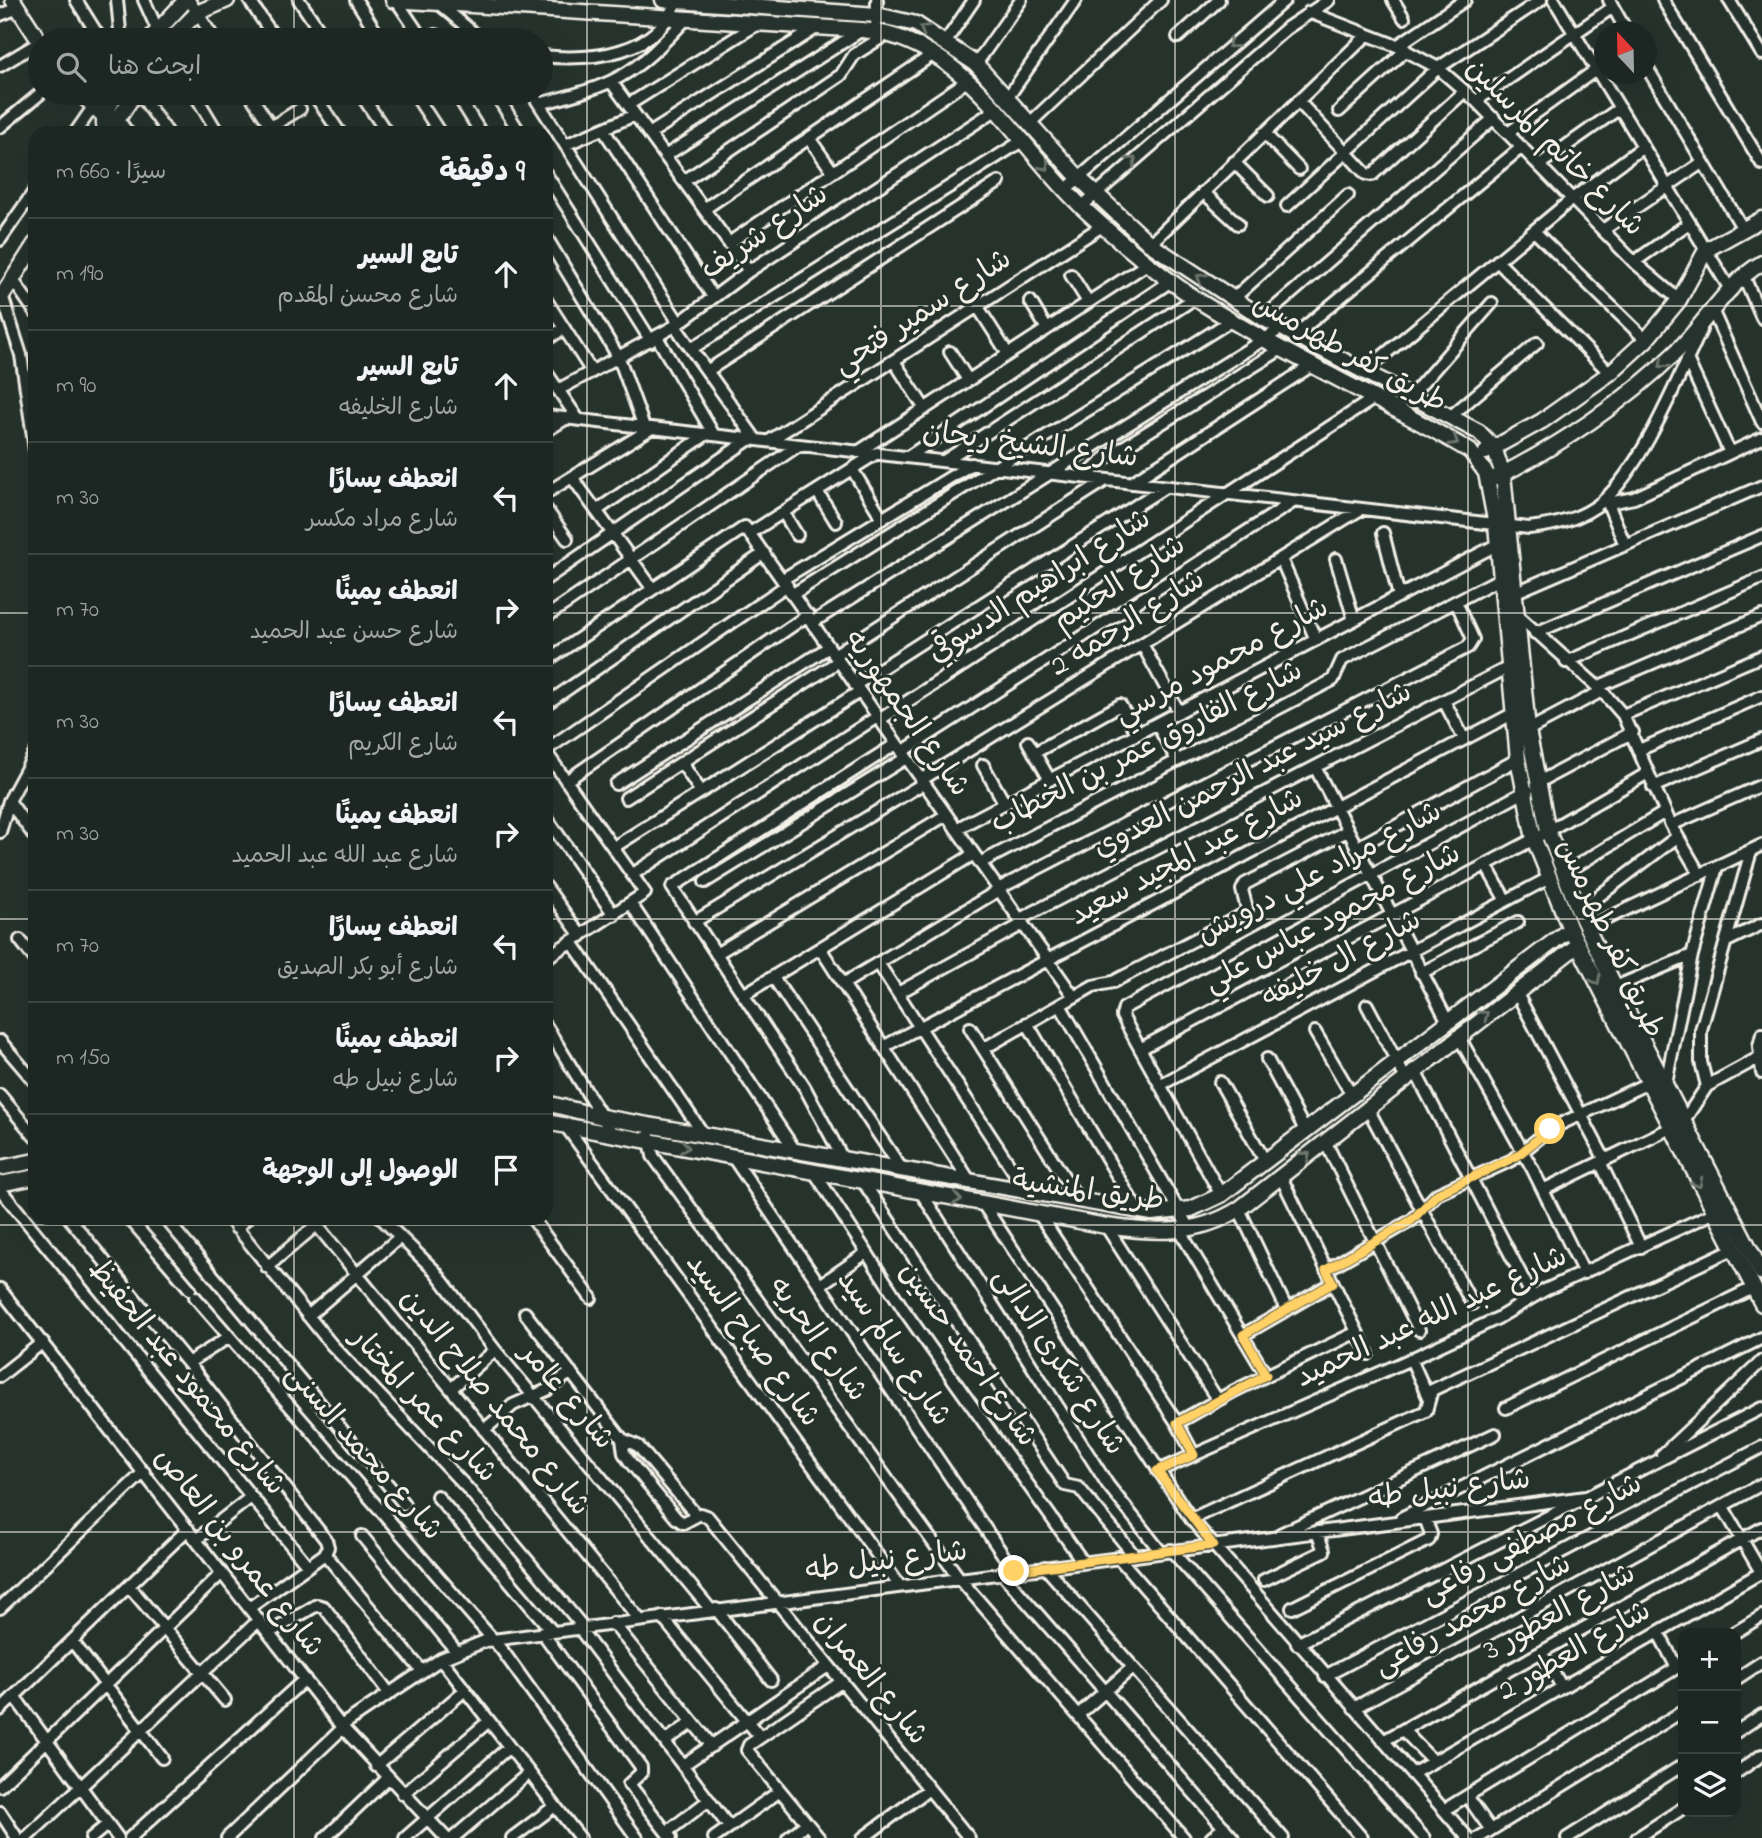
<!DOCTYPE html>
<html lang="ar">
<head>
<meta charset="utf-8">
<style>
  body { margin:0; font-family:"Indie Flower","Playpen Sans Arabic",sans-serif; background:#29322f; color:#f1f3f6; direction:rtl }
  .controls { position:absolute; right:21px; bottom:21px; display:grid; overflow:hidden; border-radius:14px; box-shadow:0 7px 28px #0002 }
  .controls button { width:63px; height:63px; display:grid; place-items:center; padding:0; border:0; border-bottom:2px solid #3a4340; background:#1c2622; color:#f1f3f6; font:35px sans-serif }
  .compass { position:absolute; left:1594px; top:21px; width:63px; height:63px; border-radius:50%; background:#1c2622; box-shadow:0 7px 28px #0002; rotate:338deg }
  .stop { position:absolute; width:21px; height:21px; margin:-16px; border:5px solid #ffd166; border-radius:50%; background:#fff }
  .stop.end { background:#ffd166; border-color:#fff; box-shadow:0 2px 7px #0008 }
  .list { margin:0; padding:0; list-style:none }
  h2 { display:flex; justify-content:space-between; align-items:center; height:91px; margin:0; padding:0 28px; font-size:30px }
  h2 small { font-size:23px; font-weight:400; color:#a0a5a5 }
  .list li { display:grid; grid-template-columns:46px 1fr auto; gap:21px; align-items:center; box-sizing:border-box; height:112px; padding:0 28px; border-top:2px solid #3a4340 }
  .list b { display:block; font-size:26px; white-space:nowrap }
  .list p { margin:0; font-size:23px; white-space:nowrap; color:#a0a5a5 }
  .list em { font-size:23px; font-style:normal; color:#a0a5a5 }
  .icon { flex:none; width:38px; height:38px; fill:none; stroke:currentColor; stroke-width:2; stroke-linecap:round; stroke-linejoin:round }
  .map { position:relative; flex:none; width:1762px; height:1838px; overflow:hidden; direction:ltr }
  .search { position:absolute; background:#1c2622; box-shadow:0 7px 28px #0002; left:28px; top:28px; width:525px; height:77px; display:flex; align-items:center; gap:18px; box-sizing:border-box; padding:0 24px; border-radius:38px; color:#a0a5a5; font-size:26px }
  .panel { position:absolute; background:#1c2622; box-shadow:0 7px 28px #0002; left:28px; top:126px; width:525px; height:1099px; border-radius:21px; direction:rtl }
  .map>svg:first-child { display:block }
</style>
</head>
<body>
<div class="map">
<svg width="1762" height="1838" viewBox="0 0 1762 1838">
  <rect width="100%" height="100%" fill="#26332d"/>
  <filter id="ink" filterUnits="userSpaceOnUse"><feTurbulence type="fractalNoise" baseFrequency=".0143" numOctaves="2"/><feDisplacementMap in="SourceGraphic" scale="14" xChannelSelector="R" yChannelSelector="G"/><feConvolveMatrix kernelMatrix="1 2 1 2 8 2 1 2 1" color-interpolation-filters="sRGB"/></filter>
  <g filter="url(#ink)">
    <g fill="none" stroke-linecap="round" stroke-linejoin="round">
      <defs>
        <path id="street" d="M76 0 101 40
          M117 0 120 31 124 40
          M144 0 162 40
          M189 0 215 40
          M249 0 276 40
          M299 0 326 40
          M356 0 381 40
          M396 0 423 40
          M1393 0 1404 18
          M1554 0 1731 291
          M1609 0 1627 32
          M1663 0 1762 164
          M1729 0 1762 54
          M438 3 482 40
          M1309 12 1397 46 1438 68 1476 101 1634 262 1679 300
          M0 15 18 8
          M876 31 877 0
          M436 35 443 40
          M1178 37 1219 0
          M946 41 974 0
          M1397 46 1465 0
          M541 56C591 61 659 55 676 0
          M976 64 1021 0
          M0 66 40 42
          M1646 66 1743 229
          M612 83 749 271
          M139 93 168 133
          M194 93 218 133
          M249 93 275 133
          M313 93 340 133
          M360 93 387 133
          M414 93 440 133
          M456 93 481 133
          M495 93 520 133
          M532 93 679 323
          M1008 97 1076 0
          M1298 101 1366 174 1372 175 1465 91
          M1476 101 1613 7
          M539 104C617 84 631 78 686 19
          M628 105 759 23
          M1339 111 1406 50
          M118 119 128 133
          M1031 122 1161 0
          M0 127 41 93
          M271 127 300 109
          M603 129 713 297
          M75 133 93 107
          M1264 133 1299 169
          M1508 133 1604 64
          M649 134 818 27
          M809 138 833 172
          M565 145 635 115
          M665 156 862 30
          M1234 162 1268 196
          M1539 165 1620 108
          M546 174 651 341
          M684 181 841 75 854 55 887 34
          M1065 190 1285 0
          M1203 192 1238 224
          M1287 206 1438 68 1541 0
          M1081 207 1287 28 1329 0
          M704 209 932 55
          M1603 230 1703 162
          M1534 231 1646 340
          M546 237 619 358 644 427
          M0 240 35 190
          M729 243 967 81
          M1150 244 1367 35
          M1497 261 1610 373
          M1634 262 1689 223
          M1071 275 1088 302
          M1744 277 1762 318
          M13 280 35 312
          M1 292 21 355 35 450
          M1233 299 1348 195
          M546 300 592 372
          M1030 301 1047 329
          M978 307 1008 354
          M1713 312 1762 422
          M1263 318 1494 118
          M675 326 756 440
          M1295 335 1522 147
          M657 337 714 435
          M546 340 564 328
          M691 349 1022 141
          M950 352 968 380
          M1687 359 1730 453
          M894 361 925 409
          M1366 370 1572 199 1643 147
          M707 371 999 182
          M546 372 578 419
          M558 390 675 326 749 271 997 109
          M1412 395 1492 303
          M546 416 1529 528C1555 525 1582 519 1603 501 1644 464 1677 380 1701 330
          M1451 416 1537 343
          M546 431 567 418
          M769 441 1102 226
          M858 452 1147 264
          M908 457 1171 281
          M944 461 1195 298
          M852 469 882 518
          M572 477 652 588
          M1086 477 1104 459 1283 348
          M1131 483 1314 364
          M817 491 836 522
          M546 493 652 428
          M1604 500 1614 502 1634 498 1762 438
          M1607 501 1625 545
          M546 509 567 539
          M596 511 707 434
          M783 512 797 535
          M750 533 877 453
          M1383 533 1399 596
          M1281 559 1316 640
          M1336 559 1354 620
          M546 579 750 439
          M783 579 972 464
          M1514 593 1762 486
          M793 594 1232 320
          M1516 614 1602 691 1623 715 1671 825 1700 875
          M546 617 799 445
          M813 622 1282 328
          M1535 633 1762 536
          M1142 644 1179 712
          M834 655 1106 480
          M546 661 745 527 1074 997
          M1566 662 1762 578
          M855 685 1165 487
          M1597 687 1762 616
          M1444 701 1464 739
          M546 704 764 553
          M1623 715 1762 656
          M879 720 1376 397
          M1157 724 1177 760
          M1528 730 1602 691
          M1028 742 1050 780
          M546 750 787 585
          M1639 750 1762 696
          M546 752 645 893 546 958
          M902 752 1293 502
          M1034 753 1120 705 1138 734
          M682 763 701 792
          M983 765 1005 804
          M1315 767 1448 1022
          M921 780 1361 509
          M566 781 808 615
          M1537 783 1633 732
          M616 784 829 647
          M1653 787 1762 740
          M626 798 839 661
          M9 801 35 837
          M546 817 614 915
          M1671 825 1762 785
          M956 829 1502 542
          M0 832 9 801 35 753
          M614 847 859 692
          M1356 848 1518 759
          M980 863 1333 680 1342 660 1507 575
          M1486 865 1506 901
          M633 874 877 717
          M1563 874 1665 812
          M705 882 906 758
          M546 887 581 936
          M998 889 1468 647 1473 639 1456 602
          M631 904 796 1152
          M1579 911 1677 837
          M1020 919 1509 667
          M694 922 924 783
          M1587 928 1762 845
          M20 940 35 959
          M1727 941 1762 924
          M572 942 704 1135
          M820 948 971 1183
          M716 954 946 815
          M878 963 1027 1192
          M1421 973 1518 922
          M773 977 903 1171
          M843 984 999 890
          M1615 987 1692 955
          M1516 992 1605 1160
          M898 993 1023 924
          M743 995 974 854
          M1060 1005 1190 1230
          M1367 1005 1405 1077
          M1027 1023 1138 1211
          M546 1026 613 1135
          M970 1028 1079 1201
          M1315 1032 1352 1095
          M1762 1034 1759 1046 1762 1073
          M1458 1035 1532 1168 1584 1273
          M0 1041 35 1082
          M883 1047 1514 713
          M983 1049 1093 986 1113 982 1242 915 1247 909 1242 890 1245 884 1347 831
          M1140 1049 1534 839 1648 773
          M1267 1059 1305 1130
          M1414 1069 1532 1296
          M1220 1082 1265 1161
          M1160 1085 1547 879
          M1707 1086 1701 1062V1030L1751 851
          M1665 1088 1692 955 1717 867
          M0 1095 35 1137
          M1367 1107 1472 1304
          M565 1125 899 1585
          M649 1135 653 1156 959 1578 1184 1838
          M1325 1141 1419 1330
          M732 1156 1014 1571
          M844 1161 805 1088 672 887 896 744
          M1600 1162 1641 1247
          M815 1173 904 1310 1083 1562
          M1281 1177 1368 1354
          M864 1183 1065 1485 1079 1488 1134 1555
          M0 1189 308 1566
          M1543 1190 1683 1122 1707 1086 1762 1056
          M922 1194 1108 1485 1161 1552
          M1221 1195 1122 1016 1124 1008 1528 790
          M983 1204 1191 1519 1468 1838
          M1239 1209 1287 1310
          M1039 1214 1177 1423 1194 1455
          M69 1218 188 1363 326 1540 328 1547 325 1554
          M129 1218 190 1289
          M165 1218 404 1504
          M229 1218 331 1344 469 1490 583 1627
          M311 1218 640 1620
          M381 1218 435 1271 495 1350 711 1610
          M532 1218 591 1298
          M1106 1226 1217 1399
          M236 1228 247 1218
          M1180 1231 1266 1375
          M267 1267 325 1218
          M1326 1270 1412 1220 1437 1194 1512 1160 1550 1129 1648 1083
          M820 1285 866 1253
          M0 1289 341 1726 446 1838
          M195 1297 502 1650 637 1838
          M525 1313 622 1439 624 1453 630 1462 676 1518 683 1523 700 1514 708 1517 969 1838
          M308 1316 400 1237
          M1243 1335 1333 1283
          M1411 1359 1428 1397
          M188 1363 229 1337
          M0 1376 43 1342
          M451 1389 495 1350
          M1506 1408 1753 1288
          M1177 1423 1234 1391 1357 1332
          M484 1430 513 1405 547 1390 571 1372
          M622 1439 638 1446 696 1515
          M1662 1455 1762 1361
          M1158 1471 1411 1359 1498 1318 1545 1290 1720 1210
          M437 1496 552 1631
          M1723 1507 1762 1574
          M1401 1518 1762 1338
          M1191 1519 1426 1411 1432 1390 1733 1249
          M1280 1534 1495 1434
          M362 1536 456 1651
          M197 1539 251 1497
          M1171 1550 1424 1838
          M325 1554 422 1671
          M1118 1557 1362 1838
          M1045 1567 1283 1838
          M1001 1572 1233 1838
          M1264 1580 1324 1551 1317 1532
          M129 1586 225 1700
          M0 1608 144 1472
          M249 1608 325 1554
          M1292 1608 1429 1540 1431 1534 1425 1518
          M716 1609 771 1680
          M662 1617 760 1737
          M613 1623 712 1746
          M579 1628 729 1827
          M542 1632 641 1767V1773L629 1784 671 1838
          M1658 1632 1677 1668
          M269 1633 317 1605 324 1607 389 1693
          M1734 1633 1762 1616
          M72 1641 162 1758
          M1297 1644 1762 1408
          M1541 1652 1562 1687
          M441 1659 580 1838
          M1325 1676 1762 1447
          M1736 1679 1762 1662
          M14 1696 118 1838
          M1354 1708 1762 1484
          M0 1710 188 1529
          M1078 1715 1133 1667
          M341 1726 441 1659 485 1641 1586 1497
          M1403 1730 1433 1761
          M1736 1732 1762 1715
          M665 1741 693 1722
          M1383 1741 1762 1528
          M683 1765 828 1666
          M376 1766 465 1690
          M1736 1773 1762 1755
          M1412 1774 1762 1572
          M0 1786 222 1573
          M403 1794 489 1721
          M1467 1796 1491 1830
          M1444 1810 1683 1664
          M0 1812 17 1838
          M667 1832 709 1800
          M26 1838 259 1620
          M91 1838 108 1824
          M130 1838 305 1679
          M227 1838 343 1728
          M325 1838 388 1778
          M405 1838 509 1747
          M453 1838 529 1773
          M512 1838 555 1806
          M714 1838 780 1791
          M788 1838 807 1823
          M819 1838 747 1750 749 1745 841 1682
          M863 1838 929 1789
          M1211 1838 1224 1827
          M1478 1838 1683 1711
          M1567 1838 1683 1765
          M1637 1838 1683 1808"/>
        <path id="secondary" d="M13 0 40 42
          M393 0 862 30C965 38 1016 146 1084 209 1119 241 1156 273 1196 299 1284 355 1381 398 1470 451L1486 473 1496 525 1518 759 1534 839 1570 929 1762 1304
          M663 0 877 15 916 24 976 64 1079 178 1150 244 1263 318 1479 432 1494 448 1503 474 1528 730 1548 831 1579 911 1615 987 1762 1273
          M149 40 186 0
          M170 40 197 13 227 0
          M80 93 113 125
          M104 125V117L116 93
          M105 128 118 119 135 93
          M0 299 35 244
          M1486 452 1542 421 1610 373 1646 340 1679 300 1706 250 1762 219
          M1495 478C1559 446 1625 402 1676 352 1705 324 1727 283 1762 263
          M546 1103 602 1117 1152 1213 1191 1209 1221 1195 1570 929
          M546 1122 1106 1226C1154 1233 1196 1236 1239 1209L1578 945
          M0 1168 35 1161
          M0 1184 35 1177"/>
      </defs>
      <!-- street casing -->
      <use href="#street" stroke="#f4f1e8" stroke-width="16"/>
      <!-- secondary casing -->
      <use href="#secondary" stroke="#f4f1e8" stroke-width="19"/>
      <!-- street -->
      <use href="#street" stroke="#26332d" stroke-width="10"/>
      <!-- secondary -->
      <use href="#secondary" stroke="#26332d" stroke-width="14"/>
    </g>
    <!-- one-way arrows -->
    <defs><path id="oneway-chevron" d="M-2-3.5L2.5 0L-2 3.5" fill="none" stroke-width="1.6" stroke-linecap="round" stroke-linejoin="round" transform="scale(1.75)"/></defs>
    <g stroke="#6e766e">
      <use href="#oneway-chevron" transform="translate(924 29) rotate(-151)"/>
      <use href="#oneway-chevron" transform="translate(1232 44) rotate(139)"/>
      <use href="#oneway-chevron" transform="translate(1132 161) rotate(-41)"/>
      <use href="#oneway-chevron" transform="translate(1045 166) rotate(49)"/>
      <use href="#oneway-chevron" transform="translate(1201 278) rotate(-147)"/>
      <use href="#oneway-chevron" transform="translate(1663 364) rotate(138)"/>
      <use href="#oneway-chevron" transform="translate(1454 441) rotate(31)"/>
      <use href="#oneway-chevron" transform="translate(1596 980) rotate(63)"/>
      <use href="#oneway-chevron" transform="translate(1484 1015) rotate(-37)"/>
      <use href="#oneway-chevron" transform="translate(685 1147) rotate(10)"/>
      <use href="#oneway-chevron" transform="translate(1306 1156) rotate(-40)"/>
      <use href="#oneway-chevron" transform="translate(1698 1183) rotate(63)"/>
      <use href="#oneway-chevron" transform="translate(957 1199) rotate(9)"/>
    </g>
  </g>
  <g fill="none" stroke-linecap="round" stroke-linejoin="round" filter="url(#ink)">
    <!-- route -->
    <path stroke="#ffd166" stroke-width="9" d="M1014 1571 1213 1545 1157 1471 1194 1455 1177 1423 1266 1375 1243 1335 1333 1283 1326 1270 1412 1220 1437 1194 1517 1156 1550 1129"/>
  </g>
  <!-- grid -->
  <path fill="none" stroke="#f4f1e8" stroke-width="2" stroke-opacity="0.55" d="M294 0V40M587 0V1838M881 0V1838M1175 0V1838M1468 0V1838M294 93V133M0 306H35M546 306H1762M0 613H35M546 613H1762M0 919H35M546 919H1762M294 1218V1838M0 1225H1762M0 1532H1762"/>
  <g text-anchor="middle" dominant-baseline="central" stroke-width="6" stroke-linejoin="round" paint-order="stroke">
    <!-- street labels -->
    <g font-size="30" fill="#f4f1e8" stroke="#26332d">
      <text transform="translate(1554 148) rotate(45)">شارع خاتم المرسلين</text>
      <text transform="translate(765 233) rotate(-34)">شارع شريف</text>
      <text transform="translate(923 313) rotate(-33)">شارع سمير فتحي</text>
      <text transform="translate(1349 354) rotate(29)">طريق كفر طهرمس</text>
      <text transform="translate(1030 446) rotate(7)">شارع الشيخ ريحان</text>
      <text transform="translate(1120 584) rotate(-33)">شارع الحكيم</text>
      <text transform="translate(1040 587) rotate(-33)">شارع ابراهيم الدسوقي</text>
      <text transform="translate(1128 624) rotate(-32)">شارع الرحمه 2</text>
      <text transform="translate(1222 662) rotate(-28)">شارع محمود مرسي</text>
      <text transform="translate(906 714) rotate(55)">شارع الجمهوريه</text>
      <text transform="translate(1147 748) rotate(-27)">شارع الفاروق عمر بن الخطاب</text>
      <text transform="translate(1253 771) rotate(-27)">شارع سيد عبد الرحمن العدوي</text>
      <text transform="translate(1187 858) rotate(-28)">شارع عبد المجيد سعيد</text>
      <text transform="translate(1320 874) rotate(-28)">شارع مراد علي درويش</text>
      <text transform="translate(1333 919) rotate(-28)">شارع محمود عباس علي</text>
      <text transform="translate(1609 939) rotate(65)">طريق كفر طهرمس</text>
      <text transform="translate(1342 960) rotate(-28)">شارع ال خليفه</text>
      <text transform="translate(1088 1192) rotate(8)">طريق المنشية</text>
      <text transform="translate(1432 1318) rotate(-25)">شارع عبد الله عبد الحميد</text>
      <text transform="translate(817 1340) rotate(54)">شارع الحريه</text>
      <text transform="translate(752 1341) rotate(54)">شارع صباح السيد</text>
      <text transform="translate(893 1349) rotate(56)">شارع سالم سيد</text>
      <text transform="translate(967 1355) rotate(55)">شارع احمد حسين</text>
      <text transform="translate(1058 1362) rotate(57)">شارع شكرى الدالى</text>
      <text transform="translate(186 1378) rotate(51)">شارع محمود عبد الحفيظ</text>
      <text transform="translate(566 1397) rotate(50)">شارع عامر</text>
      <text transform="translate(494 1403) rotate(51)">شارع محمد صلاح الدين</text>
      <text transform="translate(423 1406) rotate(47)">شارع عمر المختار</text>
      <text transform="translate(363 1453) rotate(49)">شارع محمد السنى</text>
      <text transform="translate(1449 1490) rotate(-7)">شارع نبيل طه</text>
      <text transform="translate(1532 1540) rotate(-28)">شارع مصطفى رفاعى</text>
      <text transform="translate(238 1553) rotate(52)">شارع عمرو بن العاص</text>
      <text transform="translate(886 1562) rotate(-7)">شارع نبيل طه</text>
      <text transform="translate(1560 1613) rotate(-29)">شارع العطور 3</text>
      <text transform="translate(1473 1616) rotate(-29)">شارع محمد رفاعى</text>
      <text transform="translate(1575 1652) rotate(-30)">شارع العطور 2</text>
      <text transform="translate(870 1679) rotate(51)">شارع العمران</text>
    </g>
  </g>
</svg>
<div class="controls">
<button>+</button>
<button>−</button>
<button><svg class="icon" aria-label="layers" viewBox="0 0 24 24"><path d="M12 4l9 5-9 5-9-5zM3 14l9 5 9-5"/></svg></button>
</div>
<svg class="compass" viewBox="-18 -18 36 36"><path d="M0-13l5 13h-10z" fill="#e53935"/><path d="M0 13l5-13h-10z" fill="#a0a5a5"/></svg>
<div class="stop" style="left:1550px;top:1129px"></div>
<div class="stop end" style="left:1014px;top:1571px"></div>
<div class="search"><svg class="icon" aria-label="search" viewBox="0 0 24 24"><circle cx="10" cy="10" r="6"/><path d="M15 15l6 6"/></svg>ابحث هنا</div>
<section class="panel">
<h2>9 دقيقة<small>سيرًا · 660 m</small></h2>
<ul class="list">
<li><svg class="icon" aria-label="ahead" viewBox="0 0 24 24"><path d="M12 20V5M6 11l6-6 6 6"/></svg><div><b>تابع السير</b><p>شارع محسن المقدم</p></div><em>190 m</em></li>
<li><svg class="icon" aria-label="ahead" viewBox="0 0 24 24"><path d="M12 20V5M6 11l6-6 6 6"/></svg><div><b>تابع السير</b><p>شارع الخليفه</p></div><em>90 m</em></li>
<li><svg class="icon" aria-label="left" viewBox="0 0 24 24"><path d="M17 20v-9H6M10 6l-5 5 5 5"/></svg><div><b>انعطف يسارًا</b><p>شارع مراد مكسر</p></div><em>30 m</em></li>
<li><svg class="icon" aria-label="right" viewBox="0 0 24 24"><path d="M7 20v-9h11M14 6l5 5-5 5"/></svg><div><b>انعطف يمينًا</b><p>شارع حسن عبد الحميد</p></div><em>70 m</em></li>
<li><svg class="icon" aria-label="left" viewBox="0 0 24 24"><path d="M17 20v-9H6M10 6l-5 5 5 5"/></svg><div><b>انعطف يسارًا</b><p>شارع الكريم</p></div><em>30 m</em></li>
<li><svg class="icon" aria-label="right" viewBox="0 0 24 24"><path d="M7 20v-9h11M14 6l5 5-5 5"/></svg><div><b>انعطف يمينًا</b><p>شارع عبد الله عبد الحميد</p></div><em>30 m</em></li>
<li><svg class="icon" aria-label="left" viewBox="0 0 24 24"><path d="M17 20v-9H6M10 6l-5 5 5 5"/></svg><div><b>انعطف يسارًا</b><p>شارع أبو بكر الصديق</p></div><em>70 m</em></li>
<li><svg class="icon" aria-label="right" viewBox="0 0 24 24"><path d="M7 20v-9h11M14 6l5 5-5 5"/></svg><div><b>انعطف يمينًا</b><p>شارع نبيل طه</p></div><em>150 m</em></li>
<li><svg class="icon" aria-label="arrive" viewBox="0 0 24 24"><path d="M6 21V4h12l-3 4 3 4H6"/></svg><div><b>الوصول إلى الوجهة</b></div></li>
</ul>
</section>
</div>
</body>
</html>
